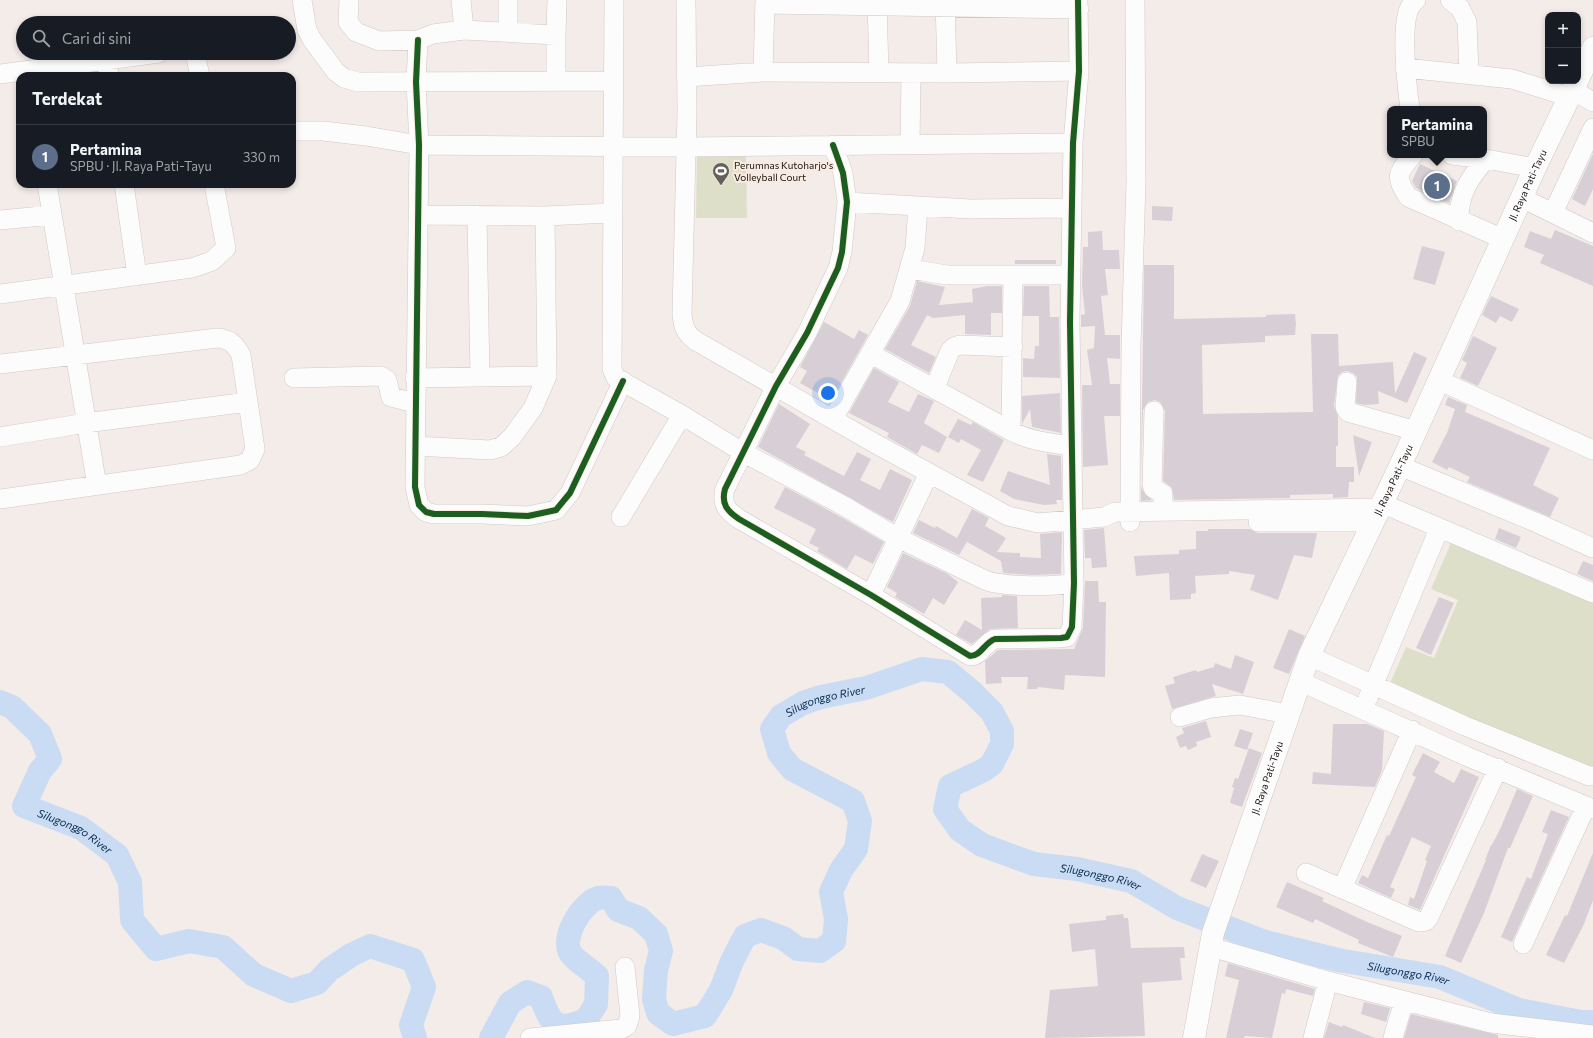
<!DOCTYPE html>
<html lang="id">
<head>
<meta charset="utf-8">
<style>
  body { margin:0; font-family:Commissioner,sans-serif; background:#242831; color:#f1f3f6 }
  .controls { position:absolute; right:12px; top:12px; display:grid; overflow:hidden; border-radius:8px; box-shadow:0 2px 6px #0003 }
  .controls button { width:36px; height:36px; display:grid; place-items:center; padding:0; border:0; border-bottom:1px solid #363941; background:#171b24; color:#f1f3f6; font:20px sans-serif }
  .you { position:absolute; left:828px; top:393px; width:14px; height:14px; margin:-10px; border:3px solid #fff; border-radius:50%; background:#1a73e8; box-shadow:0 0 0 6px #1a73e833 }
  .badge { display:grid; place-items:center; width:26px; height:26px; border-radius:50%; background:#b2b1b1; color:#fff; font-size:13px; font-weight:700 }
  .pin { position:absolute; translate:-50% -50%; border:2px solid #fff; box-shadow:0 1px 4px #0006 }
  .popup { position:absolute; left:1387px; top:106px; width:100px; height:52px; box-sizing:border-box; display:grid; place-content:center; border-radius:8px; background:#171b24; filter:drop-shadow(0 1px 3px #0005); font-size:13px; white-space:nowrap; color:#9ea1a6 }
  .popup b { font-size:15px; color:#f1f3f6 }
  .popup::after { content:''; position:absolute; left:50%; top:100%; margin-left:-8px; border:8px solid transparent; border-top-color:#171b24 }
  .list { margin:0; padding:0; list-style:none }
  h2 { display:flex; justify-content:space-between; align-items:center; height:52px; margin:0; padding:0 16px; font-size:17px }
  h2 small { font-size:13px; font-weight:400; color:#9ea1a6 }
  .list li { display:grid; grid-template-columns:26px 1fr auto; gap:12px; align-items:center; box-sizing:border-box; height:64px; padding:0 16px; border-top:1px solid #363941 }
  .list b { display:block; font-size:15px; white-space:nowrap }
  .list p { margin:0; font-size:13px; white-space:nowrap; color:#9ea1a6 }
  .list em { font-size:13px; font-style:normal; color:#9ea1a6 }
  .icon { flex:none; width:22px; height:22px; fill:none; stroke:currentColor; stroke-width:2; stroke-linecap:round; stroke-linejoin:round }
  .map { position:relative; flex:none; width:1593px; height:1038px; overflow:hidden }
  .search { position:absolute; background:#171b24; box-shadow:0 2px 6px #0003; left:16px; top:16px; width:280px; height:44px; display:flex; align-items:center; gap:10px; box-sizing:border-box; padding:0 14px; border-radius:22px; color:#9ea1a6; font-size:15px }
  .panel { position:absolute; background:#171b24; box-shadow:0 2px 6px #0003; left:16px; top:72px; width:280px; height:116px; border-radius:12px }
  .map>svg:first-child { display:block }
</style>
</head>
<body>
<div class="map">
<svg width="1593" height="1038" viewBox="0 0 1593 1038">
  <rect width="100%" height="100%" fill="#f4ece8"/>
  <!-- green -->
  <path fill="#dedfc8" d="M697 154H746L747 218H696Z
    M1451 543 1593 603V775L1388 688 1406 647 1434 658 1458 600 1431 589Z"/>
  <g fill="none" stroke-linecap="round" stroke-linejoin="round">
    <!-- river -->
    <g stroke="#cadcf3" stroke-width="24">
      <path id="s1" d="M0 702 12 707 40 734 50 759 40 771 24 806 81 828 117 855 130 882 132 920 156 949 189 941 223 947 254 975 291 991 317 983 329 970 351 955 370 946 413 960 424 987 411 1025 415 1038"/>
      <path id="s2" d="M491 1038 510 1003 527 992 541 997C551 1025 556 1032 586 1020L596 1004 597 976C591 970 576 961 571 954 560 938 582 903 598 898 602 897 607 898 611 898L618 910 639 918 656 934 661 951 656 970 654 999 658 1013 673 1024 705 1016 721 990 732 961 745 936 761 930 783 938 798 949 820 951 834 941 836 919 831 892 841 870 856 849 860 821 853 801 792 769 779 753 772 729 781 716 803 703 821 697 866 688 922 669 948 672 972 692 992 712 1002 731V744L992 764 984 770 950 786 945 809 960 830 982 845 1034 864 1077 869 1131 881 1177 908 1262 941 1338 960 1440 977 1519 1010 1581 1022H1593"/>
    </g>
  </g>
  <!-- building -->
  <path fill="#d8cfd6" d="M1593 154V189L1585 206 1572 199Z
    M1420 164 1457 181 1449 203 1416 188 1412 181Z
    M1152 206 1173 207 1172 221 1152 220Z
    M1555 230 1593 246V286L1540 263 1544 255 1524 247 1530 231 1551 239Z
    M1102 231 1103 250H1119L1120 269H1105L1108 295 1101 296 1105 335H1120V359L1107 358 1110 384H1120V416H1104L1108 465 1083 467 1082 385H1092L1087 350 1094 348 1095 326 1081 327V315L1085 314 1082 286 1083 247H1088V232Z
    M1422 246 1445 252 1435 285 1413 279Z
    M1015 260H1056V264H1015Z
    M1144 265H1174V319L1266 317V315L1295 314 1296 324 1295 335 1265 336V342L1202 345 1203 414 1313 412 1311 334H1338L1339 366 1393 362 1395 394 1414 352 1427 358 1407 403 1378 391 1379 404 1364 405 1356 403 1357 377 1353 373 1347 371 1342 372 1338 376 1334 406 1338 416V446H1336V467H1354V482H1349L1348 497 1333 498V494L1290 495V498L1174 500 1172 488 1163 481 1165 411 1160 402 1155 400 1148 402 1143 410 1141 474Z
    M917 281 945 287 939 305 973 302 972 289 987 286H1002V313H991V335L965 334V315L933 318 927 315 911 345 936 357 929 373 885 349 910 306Z
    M1024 286H1049L1050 317H1059L1060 378 1023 377V358L1034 359 1035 346H1039V316H1023Z
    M1491 296 1519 309 1512 322 1500 316 1496 323 1482 315Z
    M824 322 854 339 859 330 868 335 830 403 819 397 820 394 800 383 807 371 800 367Z
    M1473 336 1497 348 1478 386 1460 378 1467 363 1462 360Z
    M874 368 899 382 888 402 909 412 918 394 934 401 924 423 947 437 939 453 922 445 917 454 887 437 889 433 849 413Z
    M1060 393 1061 433 1032 427 1030 409 1022 424V396Z
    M1448 397 1467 405 1465 412 1550 448 1533 485 1559 498 1550 517 1467 482 1470 477 1449 467 1447 470 1432 462 1447 433 1455 409 1445 405Z
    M779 404 810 424 796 447 806 452 804 455 844 476 857 452 871 459 860 480 880 490 890 469 912 480 893 522 758 447Z
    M958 419 971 425 973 422 1004 440 983 482 967 475 981 450 961 439 959 443 948 437Z
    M1353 435 1372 442 1359 476Z
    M1047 454 1061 456 1062 500H1056L1057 504 1044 505 1014 499 1000 491 1008 471 1050 485Z
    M1141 486 1143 491 1152 500 1141 501Z
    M785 487 841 517 884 542 873 564 855 555 847 569 817 551 819 548 809 543 816 529 774 508Z
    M972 509 989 518 985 526 1006 538 997 552 1020 553V557L1041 558 1040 534 1062 532 1061 574 1030 575 1003 573 1001 561 967 542 959 555 913 533 919 520 935 528 936 526 957 538Z
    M1104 528 1107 567 1092 568 1091 558H1085L1084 530Z
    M1499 528 1521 537 1516 548 1495 539Z
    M1208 529H1250L1258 533H1317L1312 558 1294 555 1278 600 1250 590 1255 575 1229 571V574L1195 576 1196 593 1191 594V599L1170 600 1169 573 1136 576 1134 556 1179 554V550L1196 549V531H1208Z
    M903 553 948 574 958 582 944 605 933 598 924 614 895 597 897 593 887 587Z
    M1583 561 1593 565V581L1577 574Z
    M1085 581H1098L1099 602H1106L1105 677 1065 675 1064 690 1038 687 1037 689H1027L1028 677H1001L1002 683 986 684 985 661 998 650 1074 649 1083 628Z
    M1002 595 1017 596 1018 628 990 629 972 644 956 635 965 620 982 630 981 598 1002 597Z
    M1439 597 1454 603 1431 655 1416 648Z
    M1289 629 1305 636 1289 674 1273 668Z
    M1235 655 1254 662 1243 694 1212 684 1216 696 1172 709 1165 686 1175 683 1173 677 1196 670 1197 672 1214 667 1215 663 1231 669Z
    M1206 721 1211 737 1196 742 1197 746 1188 750 1186 746 1180 748 1176 737 1184 733 1182 728Z
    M1333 724H1367L1384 731 1382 770 1375 787 1312 784 1313 772 1331 774Z
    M1240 729 1253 733 1247 750 1234 746Z
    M1249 748 1262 753 1242 807 1230 803 1234 788 1232 787 1235 778 1238 779Z
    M1423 753 1440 762 1434 772 1454 783 1461 769 1479 777 1420 910 1408 905 1410 897 1414 899 1427 861 1425 860 1431 846 1412 837 1390 887 1395 889 1391 898 1358 883 1362 875 1368 878 1387 835 1389 836 1416 777 1412 775Z
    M1517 789 1533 796 1510 848H1508L1484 913 1461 963 1445 956 1486 860H1485L1491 845H1492L1501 827Z
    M1551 810 1569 817 1512 942 1501 937 1527 877 1531 879 1548 834 1542 832Z
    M1593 853V900L1584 924 1564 963 1546 955 1565 915 1567 916Z
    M1202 854 1219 861 1206 888 1190 881Z
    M1287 882 1324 898 1322 901 1367 922 1402 936 1393 957 1358 943 1359 940 1315 919 1313 923 1276 907Z
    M1123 914 1124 918H1128L1131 948 1184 947 1185 958H1180L1182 980 1142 983 1145 1036 1045 1038 1050 990 1098 986 1095 949 1072 952 1069 924 1106 920V916Z
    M1228 963 1315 989 1313 996 1286 989 1285 994 1282 993 1272 1038 1245 1036 1244 1038H1226L1239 980 1225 976Z
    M1364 1002 1390 1008 1386 1022 1361 1014Z
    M1411 1014 1498 1035V1038H1404Z
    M1329 1022 1342 1027 1343 1025 1375 1038H1324Z"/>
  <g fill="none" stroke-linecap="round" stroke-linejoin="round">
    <defs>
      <path id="minor" d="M302 0 307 30 313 41 336 72 344 78 358 82 613 81
        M349 0 348 22 356 32 379 41 418 40 433 34 464 30 556 35V82
        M461 0 464 30
        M508 0V33
        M614 0 612 369 616 378 682 415 744 453 846 507 898 538 987 581C1009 587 1051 587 1074 583
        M686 0 687 113 682 313C683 327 685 333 696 341L876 444 1008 516 1038 523 1104 517 1115 512 1379 508
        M877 0 879 73
        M945 0 947 73
        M1450 0 1460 8 1467 22 1469 74
        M765 4 1079 9
        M556 35 557 0
        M418 40 416 82 419 145 415 487 419 505 426 512 434 514H482L528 516 556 510 570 493 623 381
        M195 53 200 76
        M107 59 109 76
        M1405 68 1512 79 1570 97
        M763 72 765 0
        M0 74 159 53
        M686 77 763 72 947 73 1079 71
        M1573 90 1593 102
        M1410 109C1407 87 1400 26 1410 7 1411 5 1414 2 1416 0
        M292 131H323L366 136 419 145 687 147 1073 143
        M833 145 843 173 847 202 842 252 838 268 807 333 776 386 725 489C721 504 727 511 739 519L871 595 970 656C981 656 984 643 995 639L1061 638 1067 637 1072 627 1074 583 1070 322 1073 143 1079 71 1078 0
        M910 145 911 73
        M1413 155C1398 173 1394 175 1408 197L1503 239
        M1452 155 1486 159 1535 168
        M47 184 97 486
        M124 184 137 276
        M1522 198 1593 233
        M847 202 971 209 1072 208
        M1553 213 1593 128
        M418 215 545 216 611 213
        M477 215 480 377
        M0 220 52 215
        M1459 221C1458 195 1470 177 1486 159
        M910 269 947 275H1013L1011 431C1030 441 1050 443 1071 446
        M1013 275H1071
        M0 294 192 268 212 261 226 248 214 184
        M871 354 1011 431
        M0 364 217 338C230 339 235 344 241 355L255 449 250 460 241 465 0 499
        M294 378 381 376 387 380 391 397 415 403
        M415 378 547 376
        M1438 380 1593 450
        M1347 382 1345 407 1348 412 1416 431
        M935 387 950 351 954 347 960 345 1013 347
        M1154 411 1152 484 1153 488 1163 494V510
        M833 419 900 301 915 248 918 207
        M0 437 86 423 248 402
        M415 446 490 450 501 447 512 437 533 408 547 376 545 216
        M1400 466 1535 522 1593 548
        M1381 503 1593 593
        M621 517 682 415
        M1130 522 1131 345 1136 182 1135 0
        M1258 522H1372
        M871 595 929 473
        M1309 656 1465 726 1589 776H1593
        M1299 681 1466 756 1593 809
        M1368 698 1439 529
        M1180 717 1211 708 1240 705 1288 714
        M1306 873 1419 922 1426 921 1429 917 1498 768
        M1342 889 1412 730
        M1523 944 1586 806
        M1211 947 1328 981 1491 1023 1593 1035
        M530 1038 621 1029 627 1026 630 1016 625 967
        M1313 1038 1328 981
        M1393 1038 1404 1001"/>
      <g id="major">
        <path d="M1578 79 1593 48"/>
        <path id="s3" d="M1194 1038 1213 933 1309 656 1400 466 1535 168 1577 81"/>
      </g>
    </defs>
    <!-- minor casing -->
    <use href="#minor" stroke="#d0c9c6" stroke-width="20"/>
    <!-- major casing -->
    <use href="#major" stroke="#d0c9c6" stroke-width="23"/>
    <!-- minor -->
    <use href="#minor" stroke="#fdfcfc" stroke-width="19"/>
    <!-- major -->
    <use href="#major" stroke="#fdfcfc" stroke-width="22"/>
    <defs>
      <path id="cycleway" d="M418 40 416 82 419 145 415 487 419 505 426 512 434 514H482L528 516 556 510 570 493 623 381
        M833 145 843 173 847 202 842 252 838 268 807 333 776 386 725 489C721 504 727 511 739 519L871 595 970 656C981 656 984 643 995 639L1061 638 1067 637 1072 627 1074 583 1070 322 1073 143 1079 71 1078 0"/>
    </defs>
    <!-- cycleway casing -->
    <use href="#cycleway" stroke="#faebe2" stroke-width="8"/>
    <!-- cycleway -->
    <use href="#cycleway" stroke="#1b5e20" stroke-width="6"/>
  </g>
  <!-- icons -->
  <defs>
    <symbol id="stadium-pin" viewBox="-11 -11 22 30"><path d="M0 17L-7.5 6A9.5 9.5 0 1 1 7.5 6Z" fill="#66605c" stroke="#faebe2"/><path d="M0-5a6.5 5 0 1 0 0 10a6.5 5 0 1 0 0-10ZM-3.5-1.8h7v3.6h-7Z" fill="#fff"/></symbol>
  </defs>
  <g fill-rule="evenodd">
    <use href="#stadium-pin" x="711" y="161" width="20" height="27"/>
  </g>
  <g text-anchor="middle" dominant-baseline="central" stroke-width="4" stroke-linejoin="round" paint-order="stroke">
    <!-- poi labels -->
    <g font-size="10" fill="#191411" stroke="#faebe2" text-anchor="start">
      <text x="734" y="165">Perumnas Kutoharjo's<tspan x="734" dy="12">Volleyball Court</tspan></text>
    </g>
    <!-- street labels -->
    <g font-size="10" fill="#191411" stroke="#faebe2">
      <text stroke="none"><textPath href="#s3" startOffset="919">Jl. Raya Pati-Tayu</textPath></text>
      <text stroke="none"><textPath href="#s3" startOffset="595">Jl. Raya Pati-Tayu</textPath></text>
      <text stroke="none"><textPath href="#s3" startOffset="271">Jl. Raya Pati-Tayu</textPath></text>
    </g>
    <!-- water labels -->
    <g font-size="11" font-style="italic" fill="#052a51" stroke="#faebe2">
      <text stroke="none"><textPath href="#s2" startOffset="1006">Silugonggo River</textPath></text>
      <text stroke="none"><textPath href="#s1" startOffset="190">Silugonggo River</textPath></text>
      <text stroke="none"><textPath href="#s2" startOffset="1498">Silugonggo River</textPath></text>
      <text stroke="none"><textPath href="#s2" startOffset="1823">Silugonggo River</textPath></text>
    </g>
  </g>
</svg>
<div class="controls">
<button>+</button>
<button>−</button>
</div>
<div class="you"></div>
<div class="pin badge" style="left:1437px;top:186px;background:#5c6f8a">1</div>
<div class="popup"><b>Pertamina</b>SPBU</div>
<div class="search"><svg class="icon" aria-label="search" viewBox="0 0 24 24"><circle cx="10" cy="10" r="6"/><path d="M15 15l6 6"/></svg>Cari di sini</div>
<section class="panel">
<h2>Terdekat<small></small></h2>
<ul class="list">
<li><span class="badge" style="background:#5c6f8a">1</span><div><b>Pertamina</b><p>SPBU · Jl. Raya Pati-Tayu</p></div><em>330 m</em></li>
</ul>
</section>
</div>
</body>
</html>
